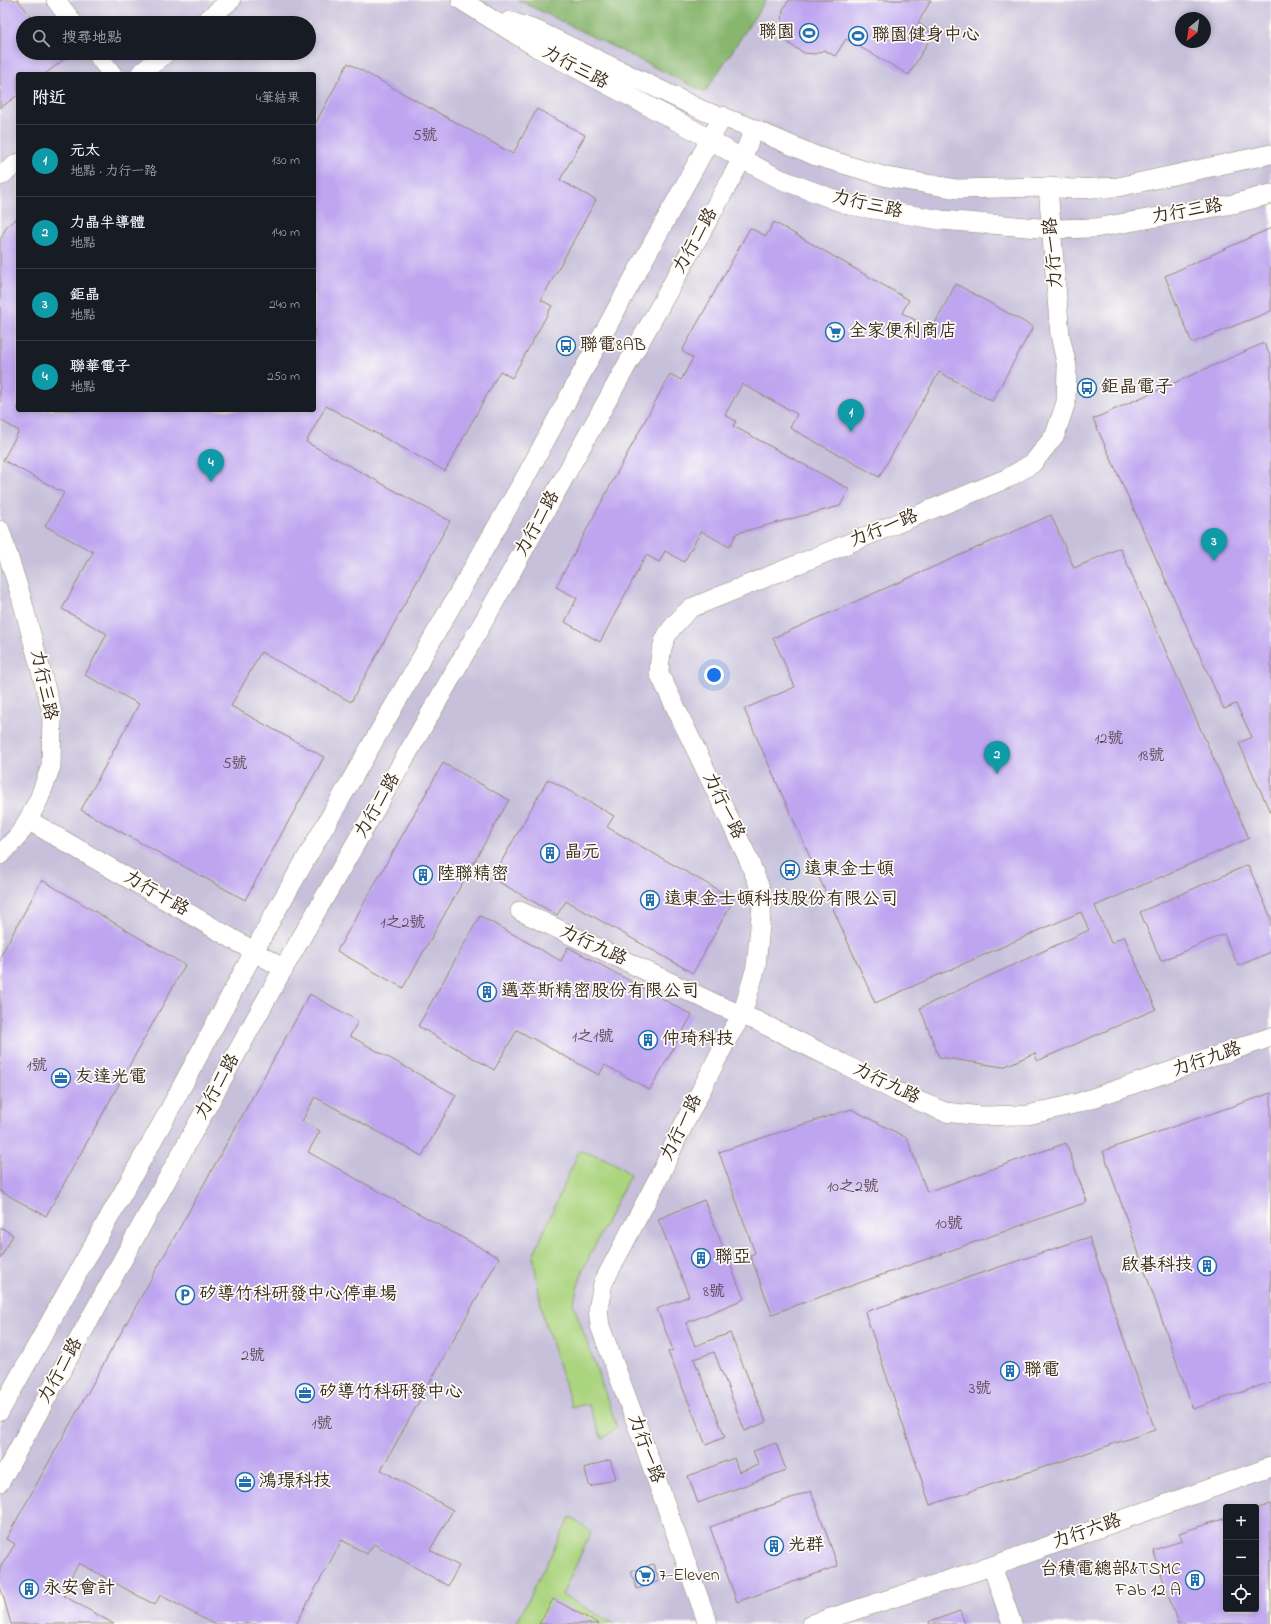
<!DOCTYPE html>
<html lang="zh-TW">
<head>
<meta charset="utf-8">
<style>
  body { margin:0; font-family:"Indie Flower","LXGW WenKai TC",sans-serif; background:#242831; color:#f1f3f6 }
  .controls { position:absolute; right:12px; bottom:12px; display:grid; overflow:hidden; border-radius:4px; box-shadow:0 2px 6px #0003 }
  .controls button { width:36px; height:36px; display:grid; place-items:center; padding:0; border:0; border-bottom:1px solid #363941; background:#171b24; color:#f1f3f6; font:20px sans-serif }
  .compass { position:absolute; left:1175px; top:12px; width:36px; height:36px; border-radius:50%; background:#171b24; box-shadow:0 2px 6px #0003; rotate:209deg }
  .you { position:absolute; left:714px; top:675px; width:14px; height:14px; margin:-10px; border:3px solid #fff; border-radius:50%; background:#1a73e8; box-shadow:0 0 0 6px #1a73e833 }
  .badge { display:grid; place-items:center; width:26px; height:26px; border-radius:50%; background:#ea580c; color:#fff; font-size:13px; font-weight:700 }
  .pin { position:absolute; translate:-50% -33px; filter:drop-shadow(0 1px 2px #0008) }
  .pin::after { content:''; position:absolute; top:21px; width:14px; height:12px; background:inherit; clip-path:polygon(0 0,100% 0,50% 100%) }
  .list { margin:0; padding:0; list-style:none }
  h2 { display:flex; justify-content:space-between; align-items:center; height:52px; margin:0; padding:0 16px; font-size:17px }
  h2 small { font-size:13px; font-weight:400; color:#9ea1a6 }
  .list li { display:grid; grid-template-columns:26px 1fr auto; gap:12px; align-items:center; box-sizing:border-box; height:72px; padding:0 16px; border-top:1px solid #363941 }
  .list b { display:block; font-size:15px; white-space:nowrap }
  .list p { margin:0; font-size:13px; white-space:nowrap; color:#9ea1a6 }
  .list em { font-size:13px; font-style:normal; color:#9ea1a6 }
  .icon { flex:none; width:22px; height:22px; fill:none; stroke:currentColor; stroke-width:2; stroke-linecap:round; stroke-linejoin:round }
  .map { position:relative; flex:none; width:1271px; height:1624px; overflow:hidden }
  .search { position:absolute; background:#171b24; box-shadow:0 2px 6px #0003; left:16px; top:16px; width:300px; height:44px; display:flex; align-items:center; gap:10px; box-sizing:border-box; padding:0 14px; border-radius:22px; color:#9ea1a6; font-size:15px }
  .panel { position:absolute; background:#171b24; box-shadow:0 2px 6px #0003; left:16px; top:72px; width:300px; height:340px; border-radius:4px }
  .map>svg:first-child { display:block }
</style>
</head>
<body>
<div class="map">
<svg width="1271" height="1624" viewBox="0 0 1271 1624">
  <rect width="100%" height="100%" fill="#fdfcf7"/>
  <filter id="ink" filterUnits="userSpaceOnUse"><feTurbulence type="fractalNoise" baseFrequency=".025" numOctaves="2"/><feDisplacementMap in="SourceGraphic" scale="8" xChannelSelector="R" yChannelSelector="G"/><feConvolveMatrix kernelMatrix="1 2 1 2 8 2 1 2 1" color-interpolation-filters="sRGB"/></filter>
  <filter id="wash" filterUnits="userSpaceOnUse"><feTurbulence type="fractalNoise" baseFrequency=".012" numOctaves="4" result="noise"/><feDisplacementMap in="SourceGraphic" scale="16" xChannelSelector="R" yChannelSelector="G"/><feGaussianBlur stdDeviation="0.9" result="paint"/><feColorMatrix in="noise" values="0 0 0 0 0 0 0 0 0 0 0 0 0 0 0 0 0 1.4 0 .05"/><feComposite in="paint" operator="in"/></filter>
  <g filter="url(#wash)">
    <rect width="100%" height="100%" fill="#f0e2c4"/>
    <!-- industrial -->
    <path fill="#c6c0da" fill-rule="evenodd" d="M0 0H1271V1624H0ZM1181 18H1205V42H1181ZM23 23H309V53H23ZM18 74H314V410H18ZM1226 1507H1256V1609H1226Z"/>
    <!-- green -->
    <path fill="#abd47f" stroke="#737f4e" d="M579 1151C598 1155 615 1161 630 1175L583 1269 573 1303 617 1427 602 1439 588 1404 572 1407 543 1316 533 1256Z
      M570 1517 591 1532 562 1595 614 1624H516Z"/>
    <!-- forest -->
    <path fill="#88b66e" stroke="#627046" d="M518 0H766L705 92Z"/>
    <g id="blocks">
      <!-- building -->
      <path fill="#bea5f0" d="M0 0H18L36 23H23V53H72L45 74H18V95L0 108Z
        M789 0H931L918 23 933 33 909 75 846 39 835 56 824 50 815 54 804 53 788 43 782 27 783 9Z
        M348 63 513 154 537 109 585 135 560 180 596 200 541 300 552 306 512 378 500 371 445 471 326 406 306 442 450 521 351 702 261 652 231 706 324 757 245 900 81 810 139 704 85 675 107 634 62 609 93 552 45 526 64 493 3 460 19 431 0 420V240L7 226 18 218V410H314V126Z
        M774 222 909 300 902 313 932 329 956 284 1033 327 992 401 939 372 879 477 790 428 797 414 742 384 725 415 736 421 733 426 849 489 840 506 737 533 729 547 701 531 684 562 665 551 659 562 646 555 600 642 565 622 577 598 556 587 670 374 681 380 693 358 682 351 750 228 766 236Z
        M1271 228V311L1192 343 1165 276Z
        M1264 343 1271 358V814L1239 743 1252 737 1236 704 1224 709 1093 419Z
        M1051 515 1074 568 1120 548 1249 838 1095 906 1111 943 1124 936 1156 1009 1037 1061 1035 1053 1003 1067 939 1057 920 1008 1089 930 1081 912 875 1003 744 709 795 687 773 638Z
        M443 763 509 800 403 988 337 951Z
        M548 779 614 816 607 827 734 899 693 973 566 901 557 915 492 878Z
        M1248 865 1271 918V952L1238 966 1224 934 1161 961 1140 912Z
        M42 880 185 965 46 1216 0 1191V957Z
        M480 916 561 961 568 947 692 1015 650 1090 605 1065 599 1075 517 1030 494 1070 418 1026Z
        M310 994 358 1021 350 1036 456 1095 422 1156 315 1097 302 1121 320 1131 308 1152 499 1258 381 1470 453 1510 430 1550 459 1566 448 1586 374 1544 367 1554 342 1540 296 1624H213L160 1595 155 1605 79 1563 62 1592 65 1594 64 1596 114 1624H11L0 1585V1568L15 1544 6 1539Z
        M1271 1093V1382L1193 1409 1103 1151Z
        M851 1109 907 1138 927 1192 1066 1143 1087 1202 772 1314 750 1255 755 1253 719 1152Z
        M704 1200 744 1299 686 1323 695 1346 730 1333 766 1422 745 1431 714 1352 694 1359 725 1437 706 1445 668 1352 673 1350 657 1309 689 1296 658 1219Z
        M0 1227 13 1235 0 1259Z
        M1089 1237 1155 1430 930 1505 865 1312Z
        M776 1443 786 1470 698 1503 688 1476 734 1458 739 1472 759 1465 753 1451Z
        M610 1460 616 1478 590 1487 584 1468Z
        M811 1491 838 1566 737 1602 710 1527Z
        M1271 1504V1624H1178L1153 1550 1182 1541 1179 1533 1226 1518V1609H1256V1509Z
        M653 1564 659 1581 637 1589 631 1572Z
        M553 1599 599 1624H539Z
        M960 1611 965 1624H929V1622Z"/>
    </g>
  </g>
  <g filter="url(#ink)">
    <use href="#blocks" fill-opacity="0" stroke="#968671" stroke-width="1"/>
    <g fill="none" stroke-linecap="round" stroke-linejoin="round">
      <defs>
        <path id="minor" d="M56 0 73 23
          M461 0 536 47 692 129 742 159 780 179 849 205 941 220 1052 229 1095 228 1233 204 1271 194
          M509 21 538 31 704 111 742 124 816 156 887 177 957 189 1048 187 1072 189 1118 187 1271 154
          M203 23 231 0
          M96 53 112 74
          M140 74 166 53
          M0 176 18 163
          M0 530 20 593 52 712 51 766 39 799 28 820 18 836 0 855
          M28 820 284 969
          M520 911 720 1006 757 1021 842 1063 897 1092 945 1112 981 1116 1028 1115 1078 1103 1271 1037
          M0 1411 165 1118 272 918 526 476 622 299 723 116
          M0 1482 278 978 490 610 742 159 754 129
          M992 1566 1012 1624
          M708 1624 640 1433 600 1326 598 1309 603 1283 661 1173 678 1136 726 1041 742 1015 756 967 762 905 760 888 747 856 659 673C660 640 667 630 691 608L1008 478 1033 463 1055 435 1066 402 1067 367 1060 335 1048 187
          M812 1624 992 1566 1271 1467"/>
      </defs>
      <!-- minor casing -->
      <use href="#minor" stroke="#968671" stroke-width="20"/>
      <!-- minor -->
      <use href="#minor" stroke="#fff" stroke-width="19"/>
    </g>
  </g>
  <!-- icons -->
  <defs>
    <symbol id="stadium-ring" viewBox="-11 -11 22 22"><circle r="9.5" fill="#fdfcf7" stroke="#1f6fb2" stroke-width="1.5"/><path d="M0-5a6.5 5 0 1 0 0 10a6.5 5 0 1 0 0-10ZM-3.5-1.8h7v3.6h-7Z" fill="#1f6fb2"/></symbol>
    <symbol id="supermarket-ring" viewBox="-11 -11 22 22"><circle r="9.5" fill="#fdfcf7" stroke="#1f6fb2" stroke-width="1.5"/><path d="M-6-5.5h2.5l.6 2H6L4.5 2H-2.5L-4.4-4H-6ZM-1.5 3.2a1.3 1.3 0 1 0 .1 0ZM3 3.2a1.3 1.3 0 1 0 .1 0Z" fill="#1f6fb2"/></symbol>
    <symbol id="bus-ring" viewBox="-11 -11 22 22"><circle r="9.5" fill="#fdfcf7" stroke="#1f6fb2" stroke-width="1.5"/><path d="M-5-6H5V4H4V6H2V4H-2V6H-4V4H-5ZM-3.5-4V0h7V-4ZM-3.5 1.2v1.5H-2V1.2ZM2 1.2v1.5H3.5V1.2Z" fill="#1f6fb2"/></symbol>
    <symbol id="building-ring" viewBox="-11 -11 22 22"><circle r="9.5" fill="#fdfcf7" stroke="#1f6fb2" stroke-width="1.5"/><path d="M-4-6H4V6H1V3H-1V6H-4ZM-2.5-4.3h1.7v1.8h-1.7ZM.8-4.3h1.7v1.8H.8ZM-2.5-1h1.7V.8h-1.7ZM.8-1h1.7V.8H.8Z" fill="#1f6fb2"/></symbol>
    <symbol id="office-ring" viewBox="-11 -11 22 22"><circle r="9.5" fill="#fdfcf7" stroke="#1f6fb2" stroke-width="1.5"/><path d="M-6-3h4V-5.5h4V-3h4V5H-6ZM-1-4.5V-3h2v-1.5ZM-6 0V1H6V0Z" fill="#1f6fb2"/></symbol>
    <symbol id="parking-ring" viewBox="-11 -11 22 22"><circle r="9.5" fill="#fdfcf7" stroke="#1f6fb2" stroke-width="1.5"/><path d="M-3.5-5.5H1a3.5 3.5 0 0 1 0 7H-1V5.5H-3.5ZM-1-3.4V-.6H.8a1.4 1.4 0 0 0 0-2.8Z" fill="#1f6fb2"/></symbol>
  </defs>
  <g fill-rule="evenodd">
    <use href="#stadium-ring" x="798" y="22" width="22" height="22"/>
    <use href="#stadium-ring" x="847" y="25" width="22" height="22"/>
    <use href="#supermarket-ring" x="824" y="321" width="22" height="22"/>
    <use href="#bus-ring" x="555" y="335" width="22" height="22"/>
    <use href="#bus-ring" x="1076" y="377" width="22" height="22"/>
    <use href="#building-ring" x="539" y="842" width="22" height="22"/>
    <use href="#bus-ring" x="779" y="859" width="22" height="22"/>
    <use href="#building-ring" x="412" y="864" width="22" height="22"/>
    <use href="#building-ring" x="639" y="889" width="22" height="22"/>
    <use href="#building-ring" x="476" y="981" width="22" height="22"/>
    <use href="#building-ring" x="637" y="1029" width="22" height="22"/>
    <use href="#office-ring" x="50" y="1067" width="22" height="22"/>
    <use href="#building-ring" x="690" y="1247" width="22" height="22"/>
    <use href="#building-ring" x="1196" y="1255" width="22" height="22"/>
    <use href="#parking-ring" x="174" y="1284" width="22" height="22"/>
    <use href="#building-ring" x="999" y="1360" width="22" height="22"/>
    <use href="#office-ring" x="294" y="1382" width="22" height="22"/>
    <use href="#office-ring" x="234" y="1471" width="22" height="22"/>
    <use href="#building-ring" x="763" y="1535" width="22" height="22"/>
    <use href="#supermarket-ring" x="634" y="1565" width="22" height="22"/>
    <use href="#building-ring" x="1184" y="1569" width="22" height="22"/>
    <use href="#building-ring" x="18" y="1578" width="22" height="22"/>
  </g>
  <g text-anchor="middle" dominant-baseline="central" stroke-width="3.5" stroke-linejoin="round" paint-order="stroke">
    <!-- number labels -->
    <g font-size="16" fill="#5c4952">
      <text x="425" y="136">5號</text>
      <text x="1109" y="739">12號</text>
      <text x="1151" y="756">18號</text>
      <text x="235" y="764">5號</text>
      <text x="403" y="923">1之2號</text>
      <text x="593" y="1037">1之1號</text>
      <text x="37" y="1066">1號</text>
      <text x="853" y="1187">10之2號</text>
      <text x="949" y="1224">10號</text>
      <text x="714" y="1292">8號</text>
      <text x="253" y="1356">2號</text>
      <text x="980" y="1389">3號</text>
      <text x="322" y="1424">1號</text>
    </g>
    <!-- poi labels -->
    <g font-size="18" fill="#3b2a1e" stroke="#fdfcf7" text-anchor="start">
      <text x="795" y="33" text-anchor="end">聯園</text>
      <text x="872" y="36">聯園健身中心</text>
      <text x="849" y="332">全家便利商店</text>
      <text x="580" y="346">聯電8AB</text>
      <text x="1101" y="388">鉅晶電子</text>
      <text x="564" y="853">晶元</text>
      <text x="804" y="870">遠東金士頓</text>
      <text x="437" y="875">陸聯精密</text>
      <text x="664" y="900">遠東金士頓科技股份有限公司</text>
      <text x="501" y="992">邁萃斯精密股份有限公司</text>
      <text x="662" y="1040">仲琦科技</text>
      <text x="75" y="1078">友達光電</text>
      <text x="715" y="1258">聯亞</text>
      <text x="1193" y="1266" text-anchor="end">啟碁科技</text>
      <text x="199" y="1295">矽導竹科研發中心停車場</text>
      <text x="1024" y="1371">聯電</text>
      <text x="319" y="1393">矽導竹科研發中心</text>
      <text x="259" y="1482">鴻璟科技</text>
      <text x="788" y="1546">光群</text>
      <text x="1181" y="1570" text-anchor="end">台積電總部&amp;TSMC<tspan x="1181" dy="21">Fab 12 A</tspan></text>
      <text x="659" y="1576">7-Eleven</text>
      <text x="43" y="1589">永安會計</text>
    </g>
    <!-- street labels -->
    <g font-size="18" fill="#3b2a1e" stroke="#fdfcf7">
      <text transform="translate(575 68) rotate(28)">力行三路</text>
      <text transform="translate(867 205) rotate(13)">力行三路</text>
      <text transform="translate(1187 212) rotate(-10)">力行三路</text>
      <text transform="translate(696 241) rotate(-61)">力行二路</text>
      <text transform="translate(1054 253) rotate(-95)">力行一路</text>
      <text transform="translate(538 524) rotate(-61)">力行二路</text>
      <text transform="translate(884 529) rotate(-22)">力行一路</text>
      <text transform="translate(43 685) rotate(78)">力行三路</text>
      <text transform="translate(378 806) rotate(-60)">力行二路</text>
      <text transform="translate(723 806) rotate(64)">力行一路</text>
      <text transform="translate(156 894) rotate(30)">力行十路</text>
      <text transform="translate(593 946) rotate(25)">力行九路</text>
      <text transform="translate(1207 1060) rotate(-19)">力行九路</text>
      <text transform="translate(886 1084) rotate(26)">力行九路</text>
      <text transform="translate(218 1087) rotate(-61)">力行二路</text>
      <text transform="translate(682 1128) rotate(-64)">力行一路</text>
      <text transform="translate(61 1371) rotate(-61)">力行二路</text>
      <text transform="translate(645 1449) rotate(70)">力行一路</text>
      <text transform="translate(1087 1532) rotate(-19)">力行六路</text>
    </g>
  </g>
</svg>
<div class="controls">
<button>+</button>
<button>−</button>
<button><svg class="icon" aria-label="locate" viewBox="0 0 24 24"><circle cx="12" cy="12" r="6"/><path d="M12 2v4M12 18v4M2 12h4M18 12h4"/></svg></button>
</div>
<svg class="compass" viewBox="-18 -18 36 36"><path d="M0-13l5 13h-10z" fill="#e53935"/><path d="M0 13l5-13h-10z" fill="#9ea1a6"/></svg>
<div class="you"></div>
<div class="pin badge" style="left:851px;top:432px;background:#0f9aa8">1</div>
<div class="pin badge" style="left:997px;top:774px;background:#0f9aa8">2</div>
<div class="pin badge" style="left:1214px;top:561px;background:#0f9aa8">3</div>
<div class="pin badge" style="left:211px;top:482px;background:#0f9aa8">4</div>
<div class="search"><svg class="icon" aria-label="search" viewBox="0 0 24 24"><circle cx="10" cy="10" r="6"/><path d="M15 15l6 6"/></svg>搜尋地點</div>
<section class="panel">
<h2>附近<small>4筆結果</small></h2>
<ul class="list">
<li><span class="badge" style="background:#0f9aa8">1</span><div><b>元太</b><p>地點 · 力行一路</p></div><em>130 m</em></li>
<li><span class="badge" style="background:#0f9aa8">2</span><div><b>力晶半導體</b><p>地點</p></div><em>140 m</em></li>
<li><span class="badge" style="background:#0f9aa8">3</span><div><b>鉅晶</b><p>地點</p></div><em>240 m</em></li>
<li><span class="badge" style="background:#0f9aa8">4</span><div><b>聯華電子</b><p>地點</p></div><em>250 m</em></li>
</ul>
</section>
</div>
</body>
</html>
